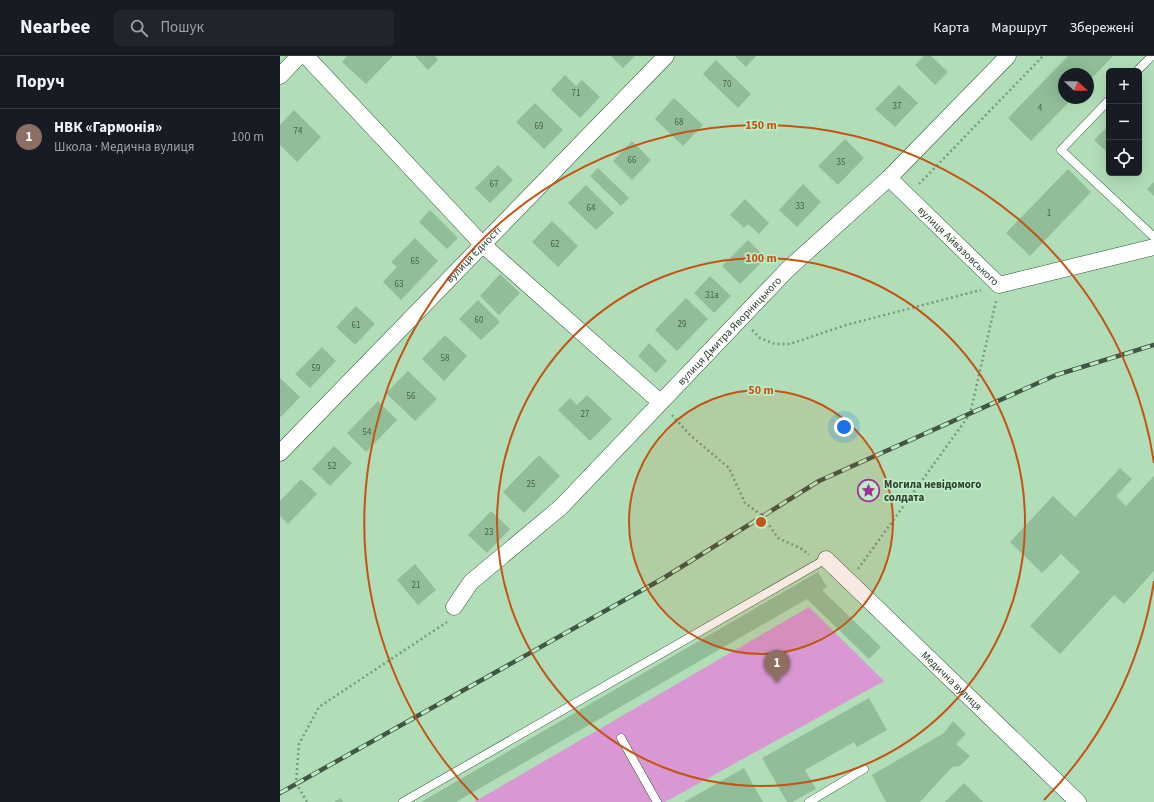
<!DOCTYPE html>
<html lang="uk">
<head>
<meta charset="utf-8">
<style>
  body { margin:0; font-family:"Source Sans 3",sans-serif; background:#20242c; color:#f1f3f6 }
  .controls { position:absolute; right:12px; top:12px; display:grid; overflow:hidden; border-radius:6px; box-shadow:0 4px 16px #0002 }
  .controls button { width:36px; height:36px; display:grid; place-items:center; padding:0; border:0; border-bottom:1px solid #363941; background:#171b24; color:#f1f3f6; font:20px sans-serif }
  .compass { position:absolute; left:778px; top:12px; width:36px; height:36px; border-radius:50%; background:#171b24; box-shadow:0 4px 16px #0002; rotate:112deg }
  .you { position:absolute; left:564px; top:371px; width:14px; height:14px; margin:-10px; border:3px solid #fff; border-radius:50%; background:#1a73e8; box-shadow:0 0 0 6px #1a73e833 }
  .badge { display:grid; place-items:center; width:26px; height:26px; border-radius:50%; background:#cb9dcc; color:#fff; font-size:13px; font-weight:700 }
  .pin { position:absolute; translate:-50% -33px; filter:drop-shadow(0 1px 2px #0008) }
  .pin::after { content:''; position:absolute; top:21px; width:14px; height:12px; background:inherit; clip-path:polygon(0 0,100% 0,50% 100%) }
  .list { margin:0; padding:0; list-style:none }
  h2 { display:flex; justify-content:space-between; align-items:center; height:52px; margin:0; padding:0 16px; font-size:17px }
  h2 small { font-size:13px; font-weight:400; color:#9ea1a6 }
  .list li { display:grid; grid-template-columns:26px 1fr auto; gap:12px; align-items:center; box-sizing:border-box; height:56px; padding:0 16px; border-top:1px solid #363941 }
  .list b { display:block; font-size:15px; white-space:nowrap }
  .list p { margin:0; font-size:13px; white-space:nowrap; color:#9ea1a6 }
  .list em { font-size:13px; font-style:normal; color:#9ea1a6 }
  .icon { flex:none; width:22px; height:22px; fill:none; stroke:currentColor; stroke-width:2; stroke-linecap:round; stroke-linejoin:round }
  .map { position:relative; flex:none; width:874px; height:746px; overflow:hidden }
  header { display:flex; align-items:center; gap:24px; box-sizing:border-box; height:56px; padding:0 20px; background:#171b24; border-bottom:1px solid #363941 }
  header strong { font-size:19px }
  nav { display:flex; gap:22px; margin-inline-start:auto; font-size:14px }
  .search { width:280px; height:36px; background:#20242c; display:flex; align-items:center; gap:10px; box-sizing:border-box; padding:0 14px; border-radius:6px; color:#9ea1a6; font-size:15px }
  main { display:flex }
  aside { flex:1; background:#171b24 }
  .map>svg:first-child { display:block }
</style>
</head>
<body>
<header>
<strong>Nearbee</strong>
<div class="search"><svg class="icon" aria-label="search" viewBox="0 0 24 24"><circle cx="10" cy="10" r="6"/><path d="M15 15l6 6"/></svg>Пошук</div>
<nav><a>Карта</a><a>Маршрут</a><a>Збережені</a></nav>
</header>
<main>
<aside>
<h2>Поруч<small></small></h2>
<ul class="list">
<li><span class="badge" style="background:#8d6e63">1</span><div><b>НВК «Гармонія»</b><p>Школа · Медична вулиця</p></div><em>100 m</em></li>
</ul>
</aside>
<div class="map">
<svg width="874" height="746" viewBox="0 0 874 746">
  <rect width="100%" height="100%" fill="#b1deb8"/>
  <!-- green -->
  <path fill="#d998d4" d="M529 551 604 625 385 746H194Z"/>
  <!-- building -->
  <path fill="#91be99" d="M67 0H113L86 28 62 6Z
    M135 0H155L158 4 148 14Z
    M331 0H355L343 12Z
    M455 0H476L466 11Z
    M644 0H651L668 16 655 29 635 9Z
    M788 0H833L808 26V18H784V42H793L751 85 728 62Z
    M436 4 471 38 458 52 423 18Z
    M285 19 296 30 302 24 320 41 300 62 271 34Z
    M619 29 638 47 615 71 595 53Z
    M394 42 423 69 403 90 375 63Z
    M255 47 283 74 264 93 236 66Z
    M14 54 41 81 17 106 0 89V69Z
    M829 69V98L814 84Z
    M565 83 584 102 558 129 538 110Z
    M352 85 371 104 352 124 333 105Z
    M218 109 233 124 210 147 195 132Z
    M318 112 349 142 341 150 310 120Z
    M788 113 811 136 750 200 726 177Z
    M874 126V140L867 133Z
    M523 128 541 146 517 171 499 154Z
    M306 129 334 157 316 174 288 147Z
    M465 143 489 167 479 178 468 168 464 172 450 159Z
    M150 154 178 182 167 193 139 166Z
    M272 165 298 190 278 211 252 186Z
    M135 182 158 205 121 244 103 226 117 211 111 206Z
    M468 184 486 202 460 228 442 210Z
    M220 218 240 237 219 259 200 240Z
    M430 220 451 240 434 257 414 237Z
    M406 242 428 263 397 295 375 274Z
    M198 244 220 266 201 284 179 263Z
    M76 250 95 268 75 289 56 271Z
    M165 279 187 300 164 325 142 303Z
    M369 287 387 305 376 317 358 300Z
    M42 291 56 305 30 332 15 318Z
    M128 315 157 343 135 365 106 337Z
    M0 322 20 341 1 361 0 360Z
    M307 339 332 363 310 385 278 354 290 342 297 349Z
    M98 345 117 364 86 396 67 377Z
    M54 390 72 407 50 430 32 413Z
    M259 399 280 420 244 457 223 436Z
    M840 412 852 423 836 440 846 450 874 420V515L844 548 834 539 780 598 750 570 800 516 781 498 762 517 730 486 773 440 795 461Z
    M21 423 37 438 8 468 0 460V445Z
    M211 455 230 473 207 497 188 479Z
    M135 508 156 534 138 549 117 524Z
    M538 516 547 531 542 534 601 591 589 603 527 543 176 746H141Z
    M589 642 607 674 577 691 574 686 525 714 536 733 512 746H507L482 702Z
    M673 665 686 678 676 688 690 700 680 710 672 711 640 746H606L592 719 664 677Z
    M464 712 483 746H404Z
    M684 727 703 746H665Z
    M60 742 63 746H54Z"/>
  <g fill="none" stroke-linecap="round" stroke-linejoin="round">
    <defs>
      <path id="lane" d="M857 15 872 0
        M829 44 781 94 874 181
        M341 682 377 746
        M123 746 546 503
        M529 746 584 713"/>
      <g id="street">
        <path d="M26 0 202 188 380 346"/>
        <path d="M0 20 19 0"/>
        <path id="s1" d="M609 122 719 229 874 191"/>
        <path id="s2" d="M0 397 386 0"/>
        <path id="s3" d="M546 503 798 746"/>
        <path id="s4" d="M174 551 191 526 281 451 508 213 609 122 728 0"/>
      </g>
    </defs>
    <!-- lane casing -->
    <use href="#lane" stroke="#2c5535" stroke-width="9"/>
    <!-- street casing -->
    <use href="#street" stroke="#2c5535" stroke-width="17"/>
    <!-- path -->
    <path stroke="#78997d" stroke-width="2.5" stroke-dasharray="2 3" stroke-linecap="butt" d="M639 128 763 0
      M472 274 480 282 495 288H510L566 269 701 234
      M392 359 410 379 449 412 465 447 483 460 498 482 522 493 529 499
      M578 513 690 358 716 245
      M27 746 16 727 19 688 39 651 167 566"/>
    <!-- lane -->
    <use href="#lane" stroke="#fff" stroke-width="8"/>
    <!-- street -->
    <use href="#street" stroke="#fff" stroke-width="16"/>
    <defs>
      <path id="rail" d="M0 737 382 523 539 425 776 319 874 289"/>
    </defs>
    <!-- rail casing -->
    <use href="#rail" stroke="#415644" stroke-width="4.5"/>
    <!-- rail -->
    <use href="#rail" stroke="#beebc5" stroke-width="3" stroke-dasharray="9" stroke-linecap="butt"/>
  </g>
  <!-- distance rings -->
  <circle cx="481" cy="466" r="132" fill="#c35414" fill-opacity=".12"/>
  <g fill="none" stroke="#c35414" stroke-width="2">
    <circle cx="481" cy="466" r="132"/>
    <circle cx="481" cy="466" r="264"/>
    <path d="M874 525A397 397 0 0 1 764 744M198 744A397 397 0 1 1 874 407"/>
  </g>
  <!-- icons -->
  <defs>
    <symbol id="sight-ring" viewBox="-11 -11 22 22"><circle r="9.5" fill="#beebc5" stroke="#9c3498" stroke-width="1.5"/><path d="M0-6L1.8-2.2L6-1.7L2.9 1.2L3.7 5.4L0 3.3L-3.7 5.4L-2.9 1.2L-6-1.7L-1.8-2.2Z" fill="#9c3498"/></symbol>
  </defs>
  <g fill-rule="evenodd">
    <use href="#sight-ring" x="576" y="422" width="25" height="25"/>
  </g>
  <g text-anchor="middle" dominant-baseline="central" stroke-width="3.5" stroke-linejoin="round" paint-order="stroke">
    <!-- number labels -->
    <g font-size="9" fill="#48604c">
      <text x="447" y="28">70</text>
      <text x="296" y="37">71</text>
      <text x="617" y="50">37</text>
      <text x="760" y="52">4</text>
      <text x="399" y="66">68</text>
      <text x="259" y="70">69</text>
      <text x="18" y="75">74</text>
      <text x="352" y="104">66</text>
      <text x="561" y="106">35</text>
      <text x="214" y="128">67</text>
      <text x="520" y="150">33</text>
      <text x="311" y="152">64</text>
      <text x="769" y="157">1</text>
      <text x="275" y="188">62</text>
      <text x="135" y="205">65</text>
      <text x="119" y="228">63</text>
      <text x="432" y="239">31а</text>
      <text x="199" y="264">60</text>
      <text x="402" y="268">29</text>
      <text x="76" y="269">61</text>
      <text x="165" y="302">58</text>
      <text x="36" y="312">59</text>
      <text x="131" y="340">56</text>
      <text x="305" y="358">27</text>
      <text x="87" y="376">54</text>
      <text x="52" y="410">52</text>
      <text x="251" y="428">25</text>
      <text x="209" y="476">23</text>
      <text x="136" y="529">21</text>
    </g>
    <!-- street labels -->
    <g font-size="11" fill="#2f4132" stroke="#beebc5">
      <text stroke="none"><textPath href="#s1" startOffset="97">вулиця Айвазовського</textPath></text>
      <text stroke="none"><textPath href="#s2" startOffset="277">вулиця Єдності</textPath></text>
      <text stroke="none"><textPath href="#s4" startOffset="391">вулиця Дмитра Яворницького</textPath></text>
      <text stroke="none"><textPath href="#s3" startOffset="175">Медична вулиця</textPath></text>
    </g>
    <!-- poi labels -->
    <g font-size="11" font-weight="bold" fill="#2f4132" stroke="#beebc5" text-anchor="start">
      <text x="604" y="428">Могила невідомого<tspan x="604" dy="13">солдата</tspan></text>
    </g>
  </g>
  <circle cx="481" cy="466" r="6" fill="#c35414" stroke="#beebc5" stroke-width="2"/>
  <g font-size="12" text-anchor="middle" font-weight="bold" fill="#c35414" stroke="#beebc5" stroke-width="3.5" stroke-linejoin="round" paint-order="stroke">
    <text x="481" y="73">150 m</text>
    <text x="481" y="206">100 m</text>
    <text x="481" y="338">50 m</text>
  </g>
</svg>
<div class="controls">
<button>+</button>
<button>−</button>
<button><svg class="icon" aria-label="locate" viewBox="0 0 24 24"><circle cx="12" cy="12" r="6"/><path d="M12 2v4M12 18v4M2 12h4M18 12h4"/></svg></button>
</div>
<svg class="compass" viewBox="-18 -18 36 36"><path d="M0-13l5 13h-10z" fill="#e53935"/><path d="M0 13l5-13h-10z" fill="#9ea1a6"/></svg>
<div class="you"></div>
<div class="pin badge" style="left:497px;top:627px;background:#8d6e63">1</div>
</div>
</main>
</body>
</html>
